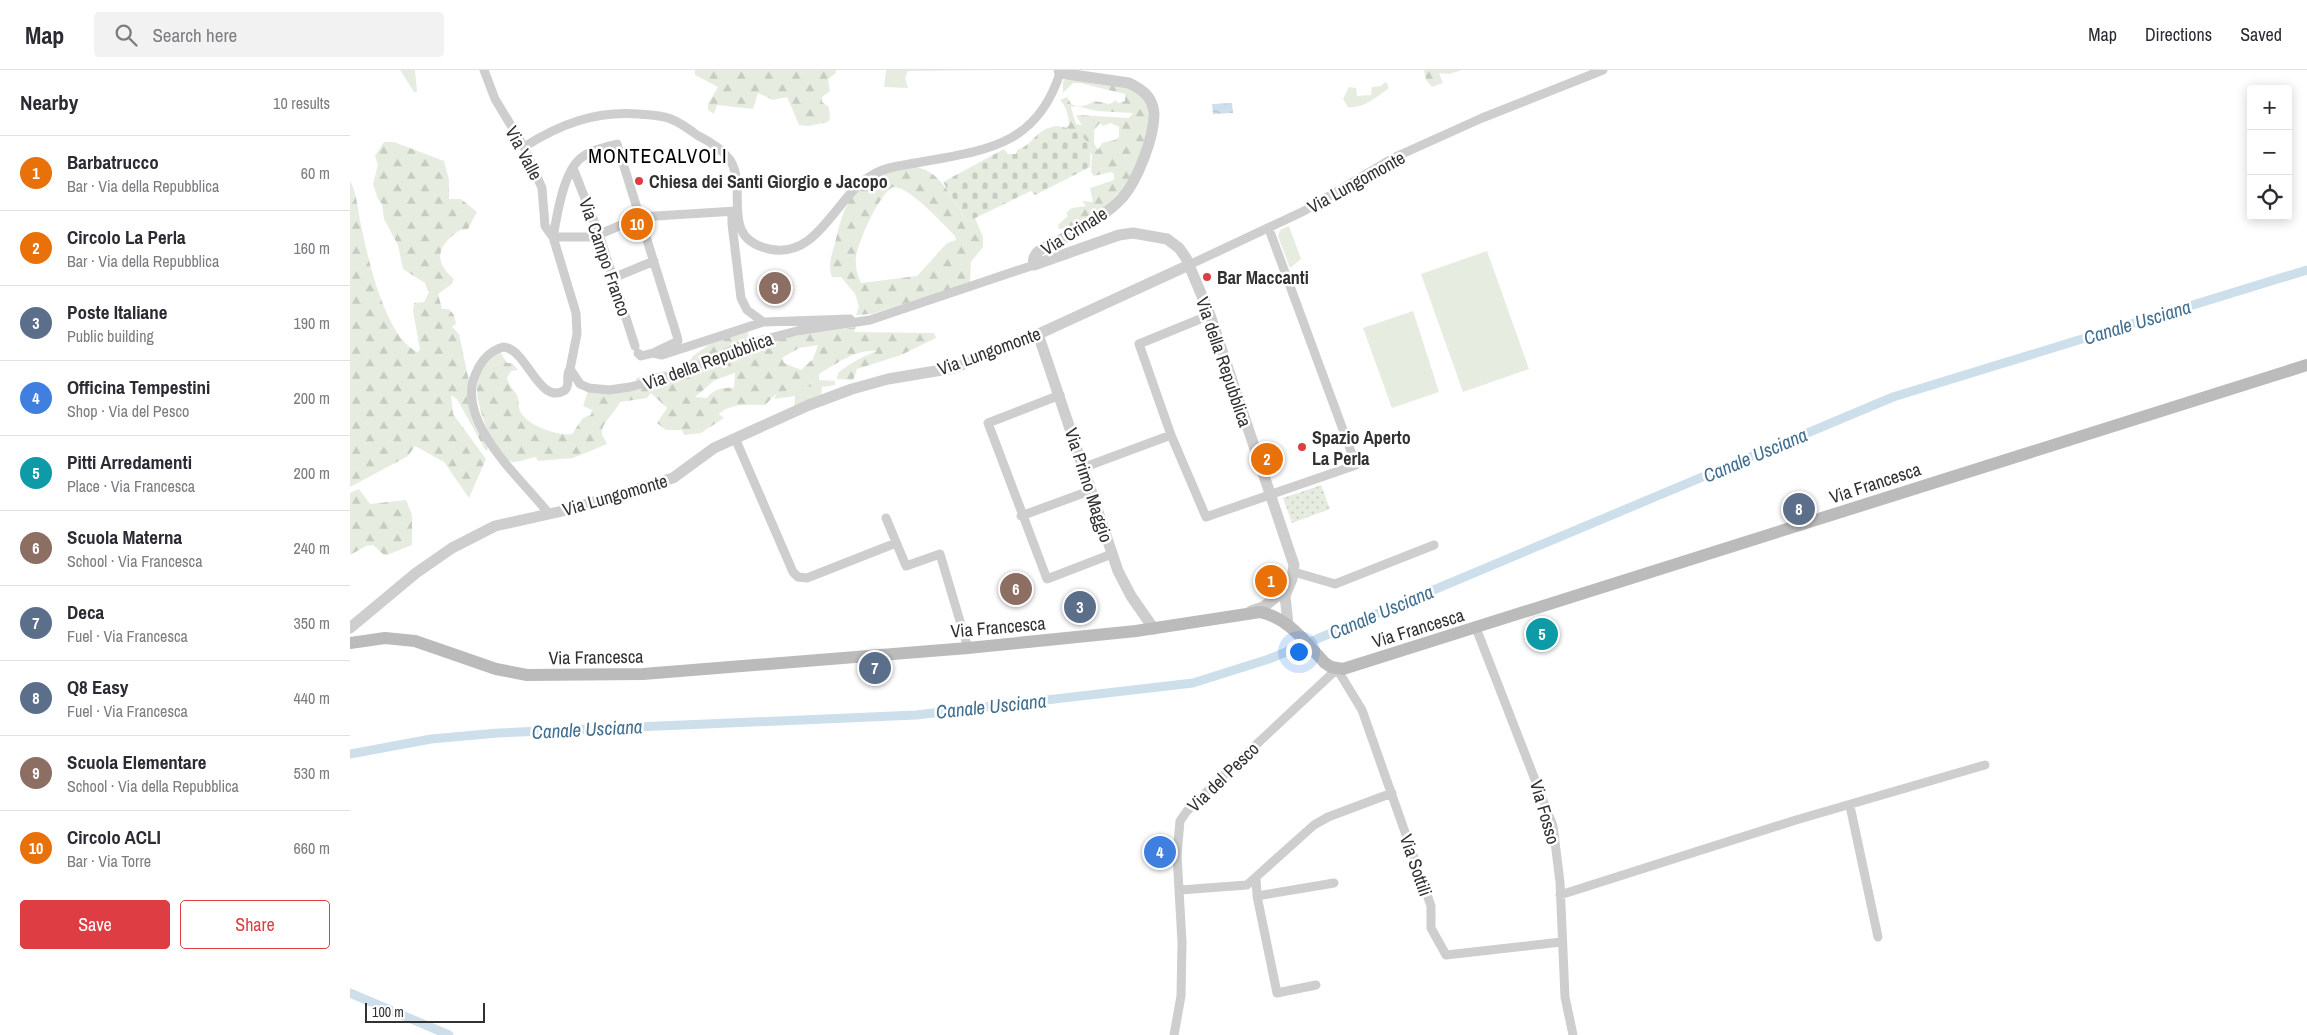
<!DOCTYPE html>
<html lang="en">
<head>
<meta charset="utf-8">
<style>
  body { margin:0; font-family:"Archivo Narrow",sans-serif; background:#f2f2f3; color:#2b2b33 }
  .controls { position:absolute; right:15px; top:15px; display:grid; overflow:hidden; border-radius:5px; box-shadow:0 2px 12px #0003 }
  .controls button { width:45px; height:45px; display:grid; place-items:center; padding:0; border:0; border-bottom:1px solid #e1e1e2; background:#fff; color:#2b2b33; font:25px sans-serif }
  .scale { position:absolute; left:15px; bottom:12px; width:120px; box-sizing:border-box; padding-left:5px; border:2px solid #313131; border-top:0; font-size:14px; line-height:18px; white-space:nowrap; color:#313131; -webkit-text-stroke:4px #fff; paint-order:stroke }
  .you { position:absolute; left:948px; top:581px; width:18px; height:18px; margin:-12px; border:4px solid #fff; border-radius:50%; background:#1a73e8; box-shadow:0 0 0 8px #1a73e833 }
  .badge { display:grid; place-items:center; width:32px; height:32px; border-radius:50%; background:#de3d44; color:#fff; font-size:16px; font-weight:700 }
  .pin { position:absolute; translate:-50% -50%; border:2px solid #fff; box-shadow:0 1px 5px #0006 }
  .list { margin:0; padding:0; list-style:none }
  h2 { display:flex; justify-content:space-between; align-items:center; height:65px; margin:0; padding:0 20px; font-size:21px }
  h2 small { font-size:16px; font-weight:400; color:#7c7c81 }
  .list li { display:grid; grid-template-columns:32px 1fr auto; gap:15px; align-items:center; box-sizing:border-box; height:75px; padding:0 20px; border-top:1px solid #e1e1e2 }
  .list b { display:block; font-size:19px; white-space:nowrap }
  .list p { margin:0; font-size:16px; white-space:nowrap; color:#7c7c81 }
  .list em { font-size:16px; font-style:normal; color:#7c7c81 }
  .actions { display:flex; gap:10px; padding:15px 20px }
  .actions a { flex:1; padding:11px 0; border:1px solid #de3d44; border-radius:5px; text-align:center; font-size:18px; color:#de3d44 }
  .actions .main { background:#de3d44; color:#fff }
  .icon { flex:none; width:28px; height:28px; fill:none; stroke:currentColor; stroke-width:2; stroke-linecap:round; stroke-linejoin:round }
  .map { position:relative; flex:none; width:1957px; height:965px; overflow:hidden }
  header { display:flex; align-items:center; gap:30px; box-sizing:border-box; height:70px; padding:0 25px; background:#fff; border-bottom:1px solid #e1e1e2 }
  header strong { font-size:24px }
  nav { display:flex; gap:28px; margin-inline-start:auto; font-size:18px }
  .search { width:350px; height:45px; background:#f2f2f3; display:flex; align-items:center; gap:12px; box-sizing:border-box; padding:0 18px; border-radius:5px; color:#7c7c81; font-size:19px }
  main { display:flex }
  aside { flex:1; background:#fff }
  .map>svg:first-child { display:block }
</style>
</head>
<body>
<header>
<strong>Map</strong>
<div class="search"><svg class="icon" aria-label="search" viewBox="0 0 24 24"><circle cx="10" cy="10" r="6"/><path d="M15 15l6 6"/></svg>Search here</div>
<nav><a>Map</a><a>Directions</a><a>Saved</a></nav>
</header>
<main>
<aside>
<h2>Nearby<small>10 results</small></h2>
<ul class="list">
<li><span class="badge" style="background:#e8710a">1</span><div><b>Barbatrucco</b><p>Bar · Via della Repubblica</p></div><em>60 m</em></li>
<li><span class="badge" style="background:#e8710a">2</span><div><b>Circolo La Perla</b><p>Bar · Via della Repubblica</p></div><em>160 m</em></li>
<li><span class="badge" style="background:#5c6f8a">3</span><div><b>Poste Italiane</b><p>Public building</p></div><em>190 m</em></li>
<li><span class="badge" style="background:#3f7fe0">4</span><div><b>Officina Tempestini</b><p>Shop · Via del Pesco</p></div><em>200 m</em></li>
<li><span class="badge" style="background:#0f9aa8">5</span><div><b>Pitti Arredamenti</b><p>Place · Via Francesca</p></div><em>200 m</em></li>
<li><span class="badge" style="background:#8d6e63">6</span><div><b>Scuola Materna</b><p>School · Via Francesca</p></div><em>240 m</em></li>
<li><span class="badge" style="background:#5c6f8a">7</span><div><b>Deca</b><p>Fuel · Via Francesca</p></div><em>350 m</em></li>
<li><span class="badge" style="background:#5c6f8a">8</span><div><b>Q8 Easy</b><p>Fuel · Via Francesca</p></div><em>440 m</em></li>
<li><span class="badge" style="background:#8d6e63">9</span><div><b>Scuola Elementare</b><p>School · Via della Repubblica</p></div><em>530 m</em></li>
<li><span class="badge" style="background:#e8710a">10</span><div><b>Circolo ACLI</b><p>Bar · Via Torre</p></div><em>660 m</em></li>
</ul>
<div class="actions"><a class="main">Save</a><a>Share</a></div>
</aside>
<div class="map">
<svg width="1957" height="965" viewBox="0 0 1957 965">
  <defs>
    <pattern id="forest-firs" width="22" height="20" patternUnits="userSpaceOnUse" patternTransform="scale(1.25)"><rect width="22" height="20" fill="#e6ede0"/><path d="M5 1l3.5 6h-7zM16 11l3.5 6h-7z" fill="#c6ccc1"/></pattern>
    <pattern id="cemetery-stones" width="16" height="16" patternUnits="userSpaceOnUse" patternTransform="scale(1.25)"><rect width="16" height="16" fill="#e6ede0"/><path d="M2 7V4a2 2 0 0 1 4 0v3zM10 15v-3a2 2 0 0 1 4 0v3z" fill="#c6ccc1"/></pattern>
    <pattern id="park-dots" width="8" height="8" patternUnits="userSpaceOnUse" patternTransform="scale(1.25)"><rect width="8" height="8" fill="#e6ede0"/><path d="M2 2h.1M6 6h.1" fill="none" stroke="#c6ccc1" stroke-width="1.8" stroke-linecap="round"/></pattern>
    <pattern id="water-waves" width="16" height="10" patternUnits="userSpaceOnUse" patternTransform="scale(1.25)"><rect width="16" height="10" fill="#cddfeb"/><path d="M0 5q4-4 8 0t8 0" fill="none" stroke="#b0c0ca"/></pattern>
  </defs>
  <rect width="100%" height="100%" fill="#fff"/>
  <!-- grass -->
  <path fill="#e6ede0" d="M50 0H65L67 22H64Z
    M536 0H643L558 1 555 8 558 18 534 17Z
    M1035 12 1038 14V19C1026 27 1013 39 998 37L993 29 999 17 1006 18 1007 26 1021 25 1022 17 1031 16Z
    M939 156 951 189 940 198 928 166 930 160Z
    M1137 181 1179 299 1113 322 1071 204Z
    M1063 241 1089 322 1042 338 1013 258Z
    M469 310 485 311V315L472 317 471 327 444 338 445 326 424 329 427 323 462 316 458 312 469 314Z"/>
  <!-- forest -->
  <path fill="url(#forest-firs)" fill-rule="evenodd" d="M345 0H486V3L478 9 480 21 472 27V32L479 37 480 48 478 52 458 56 449 55 437 27 423 30 408 23 403 39 367 35 364 44 358 40V34L368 17 345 5Z
    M1074 0H1112L1099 4 1089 3 1093 13 1082 17 1076 10Z
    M718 9 775 16 797 31C804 76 779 123 741 147 730 154 723 159 709 159L708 155 718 146 716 143 722 138 736 136 732 131 743 132 740 118 764 110V104L761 102 744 106 741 102 742 85 716 57 719 55C719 47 716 36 710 30L717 27 721 34C729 38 737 36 744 31L760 34 766 30 768 33 775 31V24L730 13H723L713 23V11ZM726 36 747 41 783 43 779 48 728 45 726 46 732 55 726 54 721 37ZM750 53 753 56 761 53 769 57V67L765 70 752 73 748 80 744 73V60Z
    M34 72H44L94 91 99 110V129H111L127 142 118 159 110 160C88 175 82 190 104 209L102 214 88 224 92 239H99L104 245 106 254 102 257 109 264 119 311V325L138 378 136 381 107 329 101 325 103 344 136 389 119 428 94 392 65 376 58 386 0 417V111C7 123 8 142 11 155 18 189 35 266 67 282L70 280 63 241 64 233 74 232 79 222 75 213 53 199 48 175 34 149 32 134 28 129 23 114 28 95 25 86Z
    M562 97C590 97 604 132 617 152L625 148 633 167V177L621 192 620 213 522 244 506 245 509 236 505 224 491 207H482C477 193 483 182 486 169 492 143 500 119 525 106 535 100 551 99 562 97ZM543 117C559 116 593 154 605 166L606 170 597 173 567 206 511 213C507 205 505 196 506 186 509 170 529 124 543 117Z
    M506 257 504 262 584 263 586 268 551 285 507 299 503 310 487 309 488 303C500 293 512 287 527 281 506 279 486 294 469 304V315L460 312 463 316 427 323 415 335C400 335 381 333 369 344L374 348 351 363 334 365 332 360H316L307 353 317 338 301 323 297 328 270 332C266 342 251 353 252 363 252 367 256 369 257 374L223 388 188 391 186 387C179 388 170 392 163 392 144 390 125 332 127 315 129 299 138 290 150 282L157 293H162L168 300 161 301 157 308C159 316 163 319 167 325 169 330 168 336 170 341 176 355 209 367 222 364L233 348 241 345 242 340 233 336 238 321 287 319 286 308 320 300 339 292 343 286 360 274 398 260 399 275 431 268ZM468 275 463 289 451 300 434 293 432 288 449 278ZM385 303 384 318C374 317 363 319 357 328L345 327 365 310Z
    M9 419 20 434 56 430 62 445V475L37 485H34L23 475 16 476 0 485V423Z"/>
  <!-- cemetery -->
  <path fill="url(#cemetery-stones)" d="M706 56C732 59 743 71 740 97L685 125 681 121 617 152 593 112 654 79 658 84H666L667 80C685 74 684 60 706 56Z"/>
  <!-- park -->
  <path fill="url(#park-dots)" d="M971 415 980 439 942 453 933 428Z"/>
  <!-- water -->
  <path fill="url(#water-waves)" d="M882 33 883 43 863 44 862 34Z"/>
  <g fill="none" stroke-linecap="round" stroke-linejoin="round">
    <!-- canal -->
    <path stroke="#cddfeb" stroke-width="9" d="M0 684 81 669 148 663 566 645 843 613 919 589 1543 327 1957 200
      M0 923 99 965"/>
    <!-- minor -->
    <path stroke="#cecece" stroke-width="9" d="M134 0 145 29 174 77 192 118 195 156 203 167 226 243 227 264 220 299 230 314 239 318 259 320 280 317 342 300 390 276 447 261 520 250 684 195
      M174 77C210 54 245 41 288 44 299 45 311 45 321 49 331 53 339 59 347 65 359 71 372 79 380 90 399 120 368 168 419 179 470 190 486 123 524 104 538 96 556 95 571 92 638 80 687 75 710 3
      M223 98 249 164 285 276
      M386 141 382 146V154L391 228 397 240 413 252
      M203 167C207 146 213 102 231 88 241 80 256 77 267 74L327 266 328 271 303 283
      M203 167H243L290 147 386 141
      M839 195 954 141 1043 88 1132 48 1253 0
      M263 208 304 191
      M860 245 789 274 821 365 856 447 1006 395 919 159
      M288 283 291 286 303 283 312 285 413 252 500 249
      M710 325 638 353 697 509 762 484
      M385 368 443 502 448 507 457 508 546 473
      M735 397 821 365
      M199 444C173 410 103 351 126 303 131 291 140 281 153 277 177 278 189 337 215 320 221 314 215 306 220 299
      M671 446 742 420
      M536 448 556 496 590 484 618 578
      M944 502 985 514 1084 475
      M1126 558 1203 756 1210 812 1215 927 1223 965
      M1500 736 1528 867
      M906 808 907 826 927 923 966 915
      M830 820 897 815 964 755 978 747 1042 723
      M1210 825 1446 750 1635 695
      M907 826 984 813
      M824 965 831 926 832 872 827 785 830 751 837 741 878 701 987 599 1012 640 1081 836V858L1096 885 1211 872"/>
    <!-- tertiary -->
    <path stroke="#cecece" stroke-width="11" d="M709 0 710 3 779 13C793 20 803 27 804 44 804 67 788 110 772 128 755 146 733 157 712 169 704 173 691 177 686 184 683 188 683 191 684 195L769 165 783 163 817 169 829 178 836 188 860 245 944 495 942 509 935 526 938 554
      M688 264 768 501 781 526 804 559
      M901 541 913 537 937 519
      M0 558 66 503 102 478 145 456 217 440 323 408 364 378 459 335 502 319 538 309 604 298 682 267 839 195"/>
    <!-- secondary -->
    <path stroke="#bbb" stroke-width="12" d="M0 573 35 568 65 571 146 599 177 605 293 604 618 578 786 561 910 542C939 548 956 573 975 593L981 597 993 599 1957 295"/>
  </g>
  <!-- markers -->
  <g fill="#de3d44" stroke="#fff" stroke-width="2">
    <circle cx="289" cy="111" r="5"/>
    <circle cx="857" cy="207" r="5"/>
    <circle cx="952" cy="377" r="5"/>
  </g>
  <g text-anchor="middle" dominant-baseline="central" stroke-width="5" stroke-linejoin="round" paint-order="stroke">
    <!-- street labels -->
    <g font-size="18" fill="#313131" stroke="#fff">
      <text transform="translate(174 83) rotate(62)">Via Valle</text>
      <text transform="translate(1006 112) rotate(-29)">Via Lungomonte</text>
      <text transform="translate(724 161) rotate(-32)">Via Crinale</text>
      <text transform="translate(255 187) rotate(71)">Via Campo Franco</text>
      <text transform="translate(639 281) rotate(-20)">Via Lungomonte</text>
      <text transform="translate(358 291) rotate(-20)">Via della Repubblica</text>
      <text transform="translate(874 292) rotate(71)">Via della Repubblica</text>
      <text transform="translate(1525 413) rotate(-18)">Via Francesca</text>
      <text transform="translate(739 415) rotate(72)">Via Primo Maggio</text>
      <text transform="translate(265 425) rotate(-16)">Via Lungomonte</text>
      <text transform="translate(648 557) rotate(-5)">Via Francesca</text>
      <text transform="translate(1068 558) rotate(-17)">Via Francesca</text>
      <text transform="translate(246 587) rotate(-1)">Via Francesca</text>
      <text transform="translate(873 707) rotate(-44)">Via del Pesco</text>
      <text transform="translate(1195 742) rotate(74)">Via Fosso</text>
      <text transform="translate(1066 795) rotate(71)">Via Sottili</text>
    </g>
    <!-- poi labels -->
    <g font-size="18" font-weight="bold" fill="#313131" stroke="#fff" text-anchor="start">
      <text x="299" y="111">Chiesa dei Santi Giorgio e Jacopo</text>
      <text x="867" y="207">Bar Maccanti</text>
      <text x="962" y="367">Spazio Aperto<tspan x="962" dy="21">La Perla</tspan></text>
    </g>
    <!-- water labels -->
    <g font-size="19" font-style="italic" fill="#416f90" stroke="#fff">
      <text transform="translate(1787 252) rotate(-17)">Canale Usciana</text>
      <text transform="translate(1405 385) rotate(-23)">Canale Usciana</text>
      <text transform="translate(1031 542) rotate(-23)">Canale Usciana</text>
      <text transform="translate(641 636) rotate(-6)">Canale Usciana</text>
      <text transform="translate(237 659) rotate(-3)">Canale Usciana</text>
    </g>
    <!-- quarter labels -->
    <g font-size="20" letter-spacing="1" fill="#000" stroke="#fff">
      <text x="308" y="85">MONTECALVOLI</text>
    </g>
  </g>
</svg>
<div class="controls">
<button>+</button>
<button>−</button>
<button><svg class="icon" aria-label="locate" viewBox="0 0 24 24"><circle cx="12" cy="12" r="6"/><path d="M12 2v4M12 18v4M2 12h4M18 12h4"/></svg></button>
</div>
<div class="scale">100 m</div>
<div class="you"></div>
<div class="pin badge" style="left:921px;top:511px;background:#e8710a">1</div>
<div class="pin badge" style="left:917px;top:389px;background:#e8710a">2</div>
<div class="pin badge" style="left:730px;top:537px;background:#5c6f8a">3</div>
<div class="pin badge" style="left:810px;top:782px;background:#3f7fe0">4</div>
<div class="pin badge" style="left:1192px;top:564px;background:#0f9aa8">5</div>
<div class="pin badge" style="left:666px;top:519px;background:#8d6e63">6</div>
<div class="pin badge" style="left:525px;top:598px;background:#5c6f8a">7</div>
<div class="pin badge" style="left:1449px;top:439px;background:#5c6f8a">8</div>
<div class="pin badge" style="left:425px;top:218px;background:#8d6e63">9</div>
<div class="pin badge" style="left:287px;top:154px;background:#e8710a">10</div>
</div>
</main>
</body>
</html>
